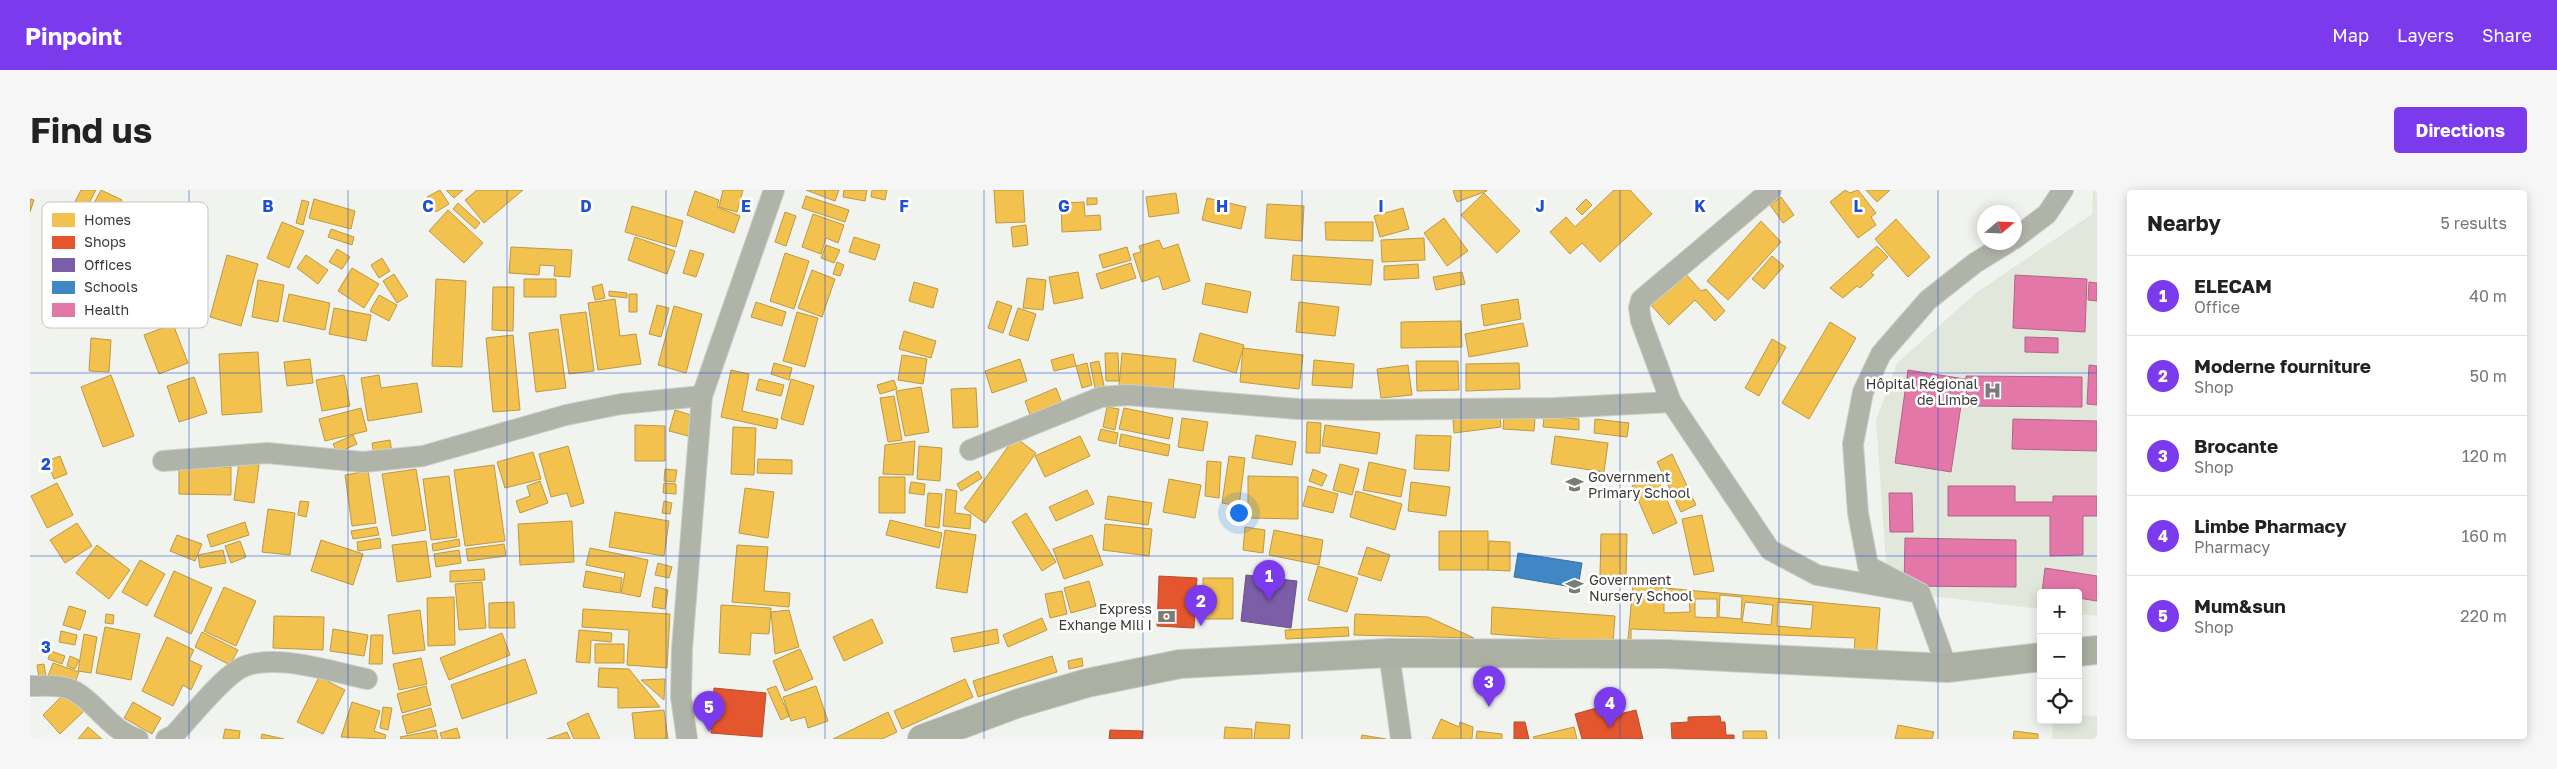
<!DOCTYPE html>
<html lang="en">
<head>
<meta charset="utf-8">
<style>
  body { margin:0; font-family:"Golos Text",sans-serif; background:#f6f6f6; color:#222 }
  .controls { position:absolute; right:15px; bottom:15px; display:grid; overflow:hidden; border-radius:5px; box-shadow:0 2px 12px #0003 }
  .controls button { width:45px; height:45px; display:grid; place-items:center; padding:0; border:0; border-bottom:1px solid #e0e0e0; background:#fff; color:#222; font:25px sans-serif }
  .compass { position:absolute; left:1947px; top:15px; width:45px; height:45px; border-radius:50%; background:#fff; box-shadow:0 2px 12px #0003; rotate:71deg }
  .you { position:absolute; left:1208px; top:322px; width:18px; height:18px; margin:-12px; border:4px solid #fff; border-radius:50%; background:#1a73e8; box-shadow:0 0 0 8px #1a73e833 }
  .badge { display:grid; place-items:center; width:32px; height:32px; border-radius:50%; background:#7c3aed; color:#fff; font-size:16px; font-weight:700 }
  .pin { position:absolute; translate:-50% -41px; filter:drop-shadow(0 1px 2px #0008) }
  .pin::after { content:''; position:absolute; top:26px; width:18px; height:15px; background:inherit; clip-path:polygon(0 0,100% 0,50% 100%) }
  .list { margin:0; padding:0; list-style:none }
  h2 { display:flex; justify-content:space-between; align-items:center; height:65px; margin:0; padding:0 20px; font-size:21px }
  h2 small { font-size:16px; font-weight:400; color:#767676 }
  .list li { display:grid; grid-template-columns:32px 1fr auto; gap:15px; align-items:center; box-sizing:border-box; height:80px; padding:0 20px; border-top:1px solid #e0e0e0 }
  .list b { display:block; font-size:19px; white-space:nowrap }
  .list p { margin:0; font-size:16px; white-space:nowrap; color:#767676 }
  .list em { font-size:16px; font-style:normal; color:#767676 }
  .icon { flex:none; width:28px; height:28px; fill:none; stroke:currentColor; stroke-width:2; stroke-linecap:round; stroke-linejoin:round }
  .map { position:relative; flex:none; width:2067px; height:549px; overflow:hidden; border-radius:5px }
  header { display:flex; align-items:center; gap:30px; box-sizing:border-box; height:70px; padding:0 25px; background:#7c3aed; color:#fff }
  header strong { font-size:24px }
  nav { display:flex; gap:28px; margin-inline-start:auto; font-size:18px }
  .intro { display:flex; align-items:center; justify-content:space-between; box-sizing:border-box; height:120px; padding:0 30px }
  h1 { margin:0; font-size:35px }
  .button { padding:12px 22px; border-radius:5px; background:#7c3aed; color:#fff; font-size:18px; font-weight:700 }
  main { display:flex; gap:30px; padding:0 30px }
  aside { flex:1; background:#fff; border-radius:5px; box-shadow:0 2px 12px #0003 }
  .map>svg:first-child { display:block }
</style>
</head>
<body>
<header>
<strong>Pinpoint</strong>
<nav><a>Map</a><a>Layers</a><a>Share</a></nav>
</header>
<div class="intro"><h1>Find us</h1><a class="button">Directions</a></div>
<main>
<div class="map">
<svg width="2067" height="549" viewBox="0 0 2067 549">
  <rect width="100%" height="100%" fill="#f1f4ee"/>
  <!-- built -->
  <path fill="#e2e7dc" d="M2063 0H2067V426L2048 424V403H2011V419L1858 401 1846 230 1867 173 1946 103 2062 24Z
    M2048 525 2067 526V549H2022L2023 530H2048Z"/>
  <!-- homes -->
  <path fill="#f2c14e" stroke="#bb9947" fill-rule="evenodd" d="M51 0H66L44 41 33 35Z
    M71 0 92 10 74 45 53 34Z
    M410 0 419 14 406 22 397 7Z
    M416 0H433L424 8Z
    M447 0H493L454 33 435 10Z
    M693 0H713L707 22 689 17Z
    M776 0H809L805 11Z
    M814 0H837L835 11 813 7Z
    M842 0H857L855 10 841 7Z
    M964 0H993L995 32 966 33Z
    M1425 0H1456L1457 1 1427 12 1423 1Z
    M1584 0H1600L1622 24 1570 72 1552 53 1540 64 1520 42 1536 27 1545 37Z
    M1815 0 1820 3 1828 0 1846 23 1841 27 1846 35 1828 48 1800 12Z
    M1836 0H1860L1847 12Z
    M665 1 689 10 687 17 710 26 704 43 657 25Z
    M1146 3 1149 23 1119 27 1116 7Z
    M1454 3 1490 41 1467 63 1431 25Z
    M776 6 819 20 815 32 772 18Z
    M1751 7 1764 25 1753 33 1740 15Z
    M1057 8H1067V14L1057 15Z
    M1177 8 1216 17 1211 39 1172 30Z
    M0 9 4 10 0 22Z
    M284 9 325 21 321 39 279 28Z
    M1556 9 1562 15 1552 25 1546 19Z
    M272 10 279 12 273 35 266 33Z
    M1054 12 1055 26 1070 25 1071 40 1032 42 1031 13Z
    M428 13 450 33 445 39 423 19Z
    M1237 14 1274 16 1272 51 1235 48Z
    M602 16 653 31 646 57 595 42Z
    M1373 18 1379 39 1350 47 1344 26Z
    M418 20 453 53 434 73 399 41Z
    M755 22 766 26 756 56 745 52Z
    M783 24 814 35 808 53 796 48 791 64 772 57Z
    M1414 28 1438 61 1417 76 1394 43Z
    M1866 29 1900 67 1878 87 1845 49Z
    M1731 31 1751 52 1698 110 1677 91Z
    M252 32 274 41 259 78 237 68Z
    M1295 32H1343V51L1296 50Z
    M996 35 998 55 983 57 981 37Z
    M301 39 324 47 322 55 298 47Z
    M605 47 645 61 637 84 598 70Z
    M824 47 850 55 845 70 819 62Z
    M1394 48 1395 70 1352 72 1351 50Z
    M1129 50 1133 59 1148 54 1160 91 1133 100 1129 86 1112 92 1103 64 1111 62 1109 56Z
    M796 55 810 60 804 73 791 68Z
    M1847 56 1858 67 1841 83 1844 85 1830 98 1827 96 1813 108 1800 98Z
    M481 57 542 60 540 87 524 86 525 76 510 75 509 85 479 83Z
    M1097 57 1101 70 1073 78 1069 65Z
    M307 59 320 67 312 79 299 72Z
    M660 60 674 64 666 87 653 83Z
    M755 63 779 71 764 119 740 111Z
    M197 65 228 74 211 136 180 127Z
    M276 65 298 80 288 94 267 78Z
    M1263 65 1343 70 1341 95 1261 90Z
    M1742 66 1754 76 1734 99 1722 89Z
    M352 68 360 81 349 88 341 75Z
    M807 72 814 75 810 86 803 84Z
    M1101 73 1106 88 1071 99 1066 84Z
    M1388 74 1389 88 1354 90V76Z
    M322 78 349 94 334 118 308 101Z
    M782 80 805 89 792 127 768 118Z
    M1048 82 1053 108 1024 114 1019 87Z
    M1432 82 1435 94 1406 100 1403 87Z
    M1654 82 1671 101 1676 99 1695 121 1685 131 1665 110 1639 135 1620 114Z
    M364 84 378 106 367 113 353 91Z
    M997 88 1016 90 1013 120 993 118Z
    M406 89 436 91 432 177 402 176Z
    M494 89H526V107H494Z
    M228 90 254 95 248 132 222 127Z
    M884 92 908 99 903 118 879 111Z
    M1176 93 1221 102 1217 123 1172 114Z
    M572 94 575 108 565 110 562 97Z
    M463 97H484L483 141 462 140Z
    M579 101 597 103V108L579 106Z
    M259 104 300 113 295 140 253 131Z
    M599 104H607V122H599Z
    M349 105 367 115 359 131 340 121Z
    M585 109 590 146 606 144 611 174 568 180 558 113Z
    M1488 109 1491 129 1454 136 1451 115Z
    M967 111 982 116 973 143 958 138Z
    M726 112 756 122 752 136 721 127Z
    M1269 112 1309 117 1305 146 1266 142Z
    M627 115 639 118 631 147 619 144Z
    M644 116 672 124 656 183 628 175Z
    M304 118 341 125 336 151 299 144Z
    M988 118 1006 124 998 151 979 145Z
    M556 122 564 181 539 184 530 125Z
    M767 122 788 128 775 177 753 171Z
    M1431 131 1432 157 1371 158V132Z
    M1800 132 1826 148 1779 229 1752 213Z
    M1493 133 1498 156 1439 167 1435 144Z
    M143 134 158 173 129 184 114 145Z
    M528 139 536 198 506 202 499 143Z
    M874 141 906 151 901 168 869 159Z
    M1170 143 1214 155 1206 183 1163 171Z
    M483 145 490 220 463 222 456 148Z
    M61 148 81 150 79 182 59 181Z
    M1742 149 1756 157 1729 206 1715 198Z
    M1213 158 1273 165 1269 199 1210 192Z
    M228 162 232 222 192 225 189 164Z
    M1075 163H1088L1089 191H1076Z
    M1092 163 1146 169 1143 201 1089 196Z
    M1043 164 1046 176 1024 181 1021 170Z
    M872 165 897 169 893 194 868 190Z
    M280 169 283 193 257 196 254 172Z
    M990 169 997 191 962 203 955 181Z
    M1284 170 1324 174 1322 198 1282 195Z
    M1069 171 1074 196 1065 198 1060 173Z
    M1386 171H1428L1429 200 1387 201Z
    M744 173 762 178 759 190 741 184Z
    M1057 173 1062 195 1052 198 1046 176Z
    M1489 173 1490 199 1436 201V174Z
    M1378 175 1382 205 1351 208 1347 179Z
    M701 180 719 184 712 221 748 229 746 239 691 227Z
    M81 185 104 246 73 257 51 197Z
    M314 185 320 216 292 221 286 190Z
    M349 185 351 198 387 193 392 222 338 231 331 188Z
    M164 187 177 223 149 232 137 196Z
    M729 189 754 195 751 206 726 200Z
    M761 189 784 196 773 235 751 229Z
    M864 190 867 199 850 204 847 195Z
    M891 197 899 242 875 246 866 201Z
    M946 198 948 237 923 238 921 199Z
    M1026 198 1032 213 1000 225 995 211Z
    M864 206 872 250 858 252 850 208Z
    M1077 217 1089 219 1085 240 1073 237Z
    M331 218 337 241 295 251 289 229Z
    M1094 218 1143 228 1139 249 1089 239Z
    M645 220 664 226 658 246 639 241Z
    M1470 224 1471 237 1424 243 1423 230Z
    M1474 225 1505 228 1504 241 1473 239Z
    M1514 227 1549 229V240L1513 237Z
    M1152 228 1178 232 1173 261 1148 257Z
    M1565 229 1599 233 1597 247 1564 243Z
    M1277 232 1291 233 1290 263H1276Z
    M605 235 635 236V271H605Z
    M1295 235 1350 243 1347 264 1292 256Z
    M703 237 726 238 724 285 701 284Z
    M1071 239 1088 243 1086 254 1068 250Z
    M1091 244 1140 255 1138 266 1089 256Z
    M323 245 327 254 307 263 303 254Z
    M1226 245 1266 252 1262 275 1222 268Z
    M1386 245 1421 246 1419 281 1384 279Z
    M1050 246 1060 266 1015 287 1005 266Z
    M1525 246 1578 253 1574 282 1521 274Z
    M985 247 1006 263 955 333 934 318Z
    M360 250 362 262 344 265 342 253Z
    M885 251 883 285 853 284 855 255Z
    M538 256 554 313 541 317 537 303 521 307 509 264Z
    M889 256 912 258 910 291 887 289Z
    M503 262 511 289 475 298 467 272Z
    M1642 264 1666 315 1651 322 1627 272Z
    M30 266 37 284 24 289 17 271Z
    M1199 266 1215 268 1209 316 1192 313Z
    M728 269 762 270V284L727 283Z
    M1177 271 1191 272 1189 308 1175 306Z
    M209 272 229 275 224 313 204 310Z
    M1339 272 1376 280 1371 307 1333 300Z
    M1310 274 1329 279 1322 305 1303 300Z
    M464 275 475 351 435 356 424 280Z
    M149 277H201V305L149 304Z
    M386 279 396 340 362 346 352 284Z
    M635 279 647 280 645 292 634 291Z
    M1283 279 1297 285 1292 296 1279 291Z
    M338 281 346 333 322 336 315 285Z
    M948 281 952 288 931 301 927 294Z
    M1626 285 1647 333 1623 344 1602 296Z
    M419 286 427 347 401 350 393 289Z
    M1218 286 1268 287V329L1218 328Z
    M849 287H875V323H849Z
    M1139 289 1171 295 1165 328 1133 322Z
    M510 291 518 313 490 323 486 311 500 306 497 296Z
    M881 292 895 294 894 305 879 303Z
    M1381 292 1420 297 1416 326 1378 321Z
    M27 293 43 325 17 338 1 306Z
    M634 293 646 294V304L633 303Z
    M1278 296 1308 304 1303 323 1273 316Z
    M715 298 744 302 738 348 709 343Z
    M916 299 927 301 925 323 941 325 940 339 913 336Z
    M1057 300 1064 314 1026 331 1019 317Z
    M1326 301 1372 314 1365 340 1320 327Z
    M898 303 912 304 909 338 895 336Z
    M1078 306 1122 313 1118 335 1075 329Z
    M270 311 279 312 276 327 268 325Z
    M634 311 642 313 640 324 632 323Z
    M238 319 265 323 260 365 232 362Z
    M585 322 639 331 634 366 579 357Z
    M996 323 1026 372 1012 381 982 332Z
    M1672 325 1684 381 1664 385 1652 329Z
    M860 330 912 343 909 358 856 345Z
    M542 331 544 372 490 375 488 334Z
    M215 332 219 345 181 357 177 345Z
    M47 333 62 356 35 373 20 350Z
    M1075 334 1122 339 1119 366 1073 360Z
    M347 337 349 345 323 349 321 341Z
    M1215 337 1235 340 1233 363 1213 360Z
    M915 340 946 345 937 403 906 398Z
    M1244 340 1293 350 1289 375 1239 365Z
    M1409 341H1458V380H1409Z
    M1571 344H1597L1596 386 1570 385Z
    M147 345 172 354 165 371 140 361Z
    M1062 345 1073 375 1034 389 1023 359Z
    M350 348 351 358 328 361 327 352Z
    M429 349 430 356 403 361 402 354Z
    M291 350 333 364 323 395 281 381Z
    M210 351 216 367 201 373 195 356Z
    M396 351 401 387 367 392 362 355Z
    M1459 351 1480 352V381L1458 380Z
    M474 354 476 366 438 371 436 359Z
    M67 355 100 380 79 409 46 383Z
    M707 355 738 357 734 401 760 403 759 417 702 412Z
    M1337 357 1360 365 1351 391 1328 384Z
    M560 358 618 370 610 407 591 403 595 383 556 375Z
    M193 360 196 373 170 378 168 365Z
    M429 360 431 373 406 377 404 364Z
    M110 370 135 384 117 416 92 402Z
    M628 373 642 377 639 388 625 385Z
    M1288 376 1328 388 1317 422 1278 410Z
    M454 379 455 390 420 392V381Z
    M144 381 182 398 161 444 124 426Z
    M556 381 592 388 590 403 553 397Z
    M1173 388H1203V429H1173Z
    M1059 391 1066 416 1041 423 1034 398Z
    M452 392 456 438 429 440 425 394Z
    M1603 395 1850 418 1845 483 1597 460ZM1659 405 1660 422 1634 423V406ZM1690 405 1712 407 1711 429 1689 427ZM1665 409H1687V428L1665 427ZM1715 412 1743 415 1741 435 1712 432ZM1748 412 1783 415 1781 439 1747 436ZM1601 439 1825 448 1824 467 1601 457Z
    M194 397 226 411 206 456 174 441Z
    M625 397 638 400 635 419 622 417Z
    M1032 401 1037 424 1020 428 1015 404Z
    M424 407 425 455 398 456 397 408Z
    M484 412 485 438H459V413Z
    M691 415 741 418 739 444 721 443 720 465 689 463Z
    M39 416 56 421 50 440 33 435Z
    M1462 417 1585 426 1583 453 1461 444Z
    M553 419 640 424 637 478 597 475 599 440 552 437Z
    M390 420 395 460 363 464 358 425Z
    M759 420 769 457 745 464 741 422Z
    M76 424 84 425 83 434 75 433Z
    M1325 424 1398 427 1444 448 1324 445Z
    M244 426 294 427 293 460 243 458Z
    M1012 428 1017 440 978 457 973 445Z
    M842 429 853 453 814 471 803 447Z
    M75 437 110 444 101 490 66 483Z
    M1318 437 1319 446 1256 449 1255 440Z
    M303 439 338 445 334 466 300 461Z
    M967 439 969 453 924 462 921 448Z
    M549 440 582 443 581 452 561 450 560 473 546 472Z
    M31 441 47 445 45 455 29 452Z
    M172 442 208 460 200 475 165 457Z
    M472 443 480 465 419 490 410 468Z
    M54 444 67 447 61 483 48 481Z
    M341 445H353L352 474H339Z
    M137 447 164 460 159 470 172 476 161 500 153 495 143 516 112 501Z
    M565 454H594V473H565Z
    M770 459 783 489 755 501 743 471Z
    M21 461 35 466 32 474 18 469Z
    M40 466 49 470 45 479 37 476Z
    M1022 466 1027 482 948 507 943 491Z
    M391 468 397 494 369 500 363 474Z
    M1052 468 1053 476 1039 479 1038 471Z
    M495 469 507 503 432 529 421 495Z
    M23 473 49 482 44 495 18 486Z
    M14 474 16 487 9 488 7 475Z
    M569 478 599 479 630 517 588 518V498L568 497Z
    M289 487 315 500 293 544 267 532Z
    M635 489 634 510 611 490Z
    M935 489 943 507 872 539 864 521Z
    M396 496 401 515 372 523 367 504Z
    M746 496 759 526 751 530 737 499Z
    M786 496 798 531 778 538 775 527 761 531 753 507Z
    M36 502 54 521 30 544 13 525Z
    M103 512 131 528 122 544 94 528Z
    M322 512 350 521 344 541 356 545 355 549 311 547Z
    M353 517 362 518 358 540 350 538Z
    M401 518 406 536 377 544 372 526Z
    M634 520 638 549H605L602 523Z
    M858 522 867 542 852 549H803Z
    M558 523 570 549H544L537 533Z
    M1411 529 1429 537 1430 532 1443 537 1442 549H1402Z
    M1226 532 1260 535 1259 549H1224Z
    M1868 535 1904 542 1902 549H1865Z
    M58 537 72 549H48Z
    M1195 537 1222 539V549H1194Z
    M1544 537 1547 549H1504L1503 547Z
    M427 538 430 548 412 549 410 543Z
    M195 539 210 541 209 549H193Z
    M406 540 408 549H371L370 547Z
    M1447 541 1472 544V549H1446Z
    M1713 541H1736L1737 549H1713Z
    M1984 541 2008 544V549H1983Z
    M537 542 540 549H517Z
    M232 544 254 549H231Z
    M1332 545 1356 549H1331Z"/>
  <!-- shops -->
  <path fill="#e4572e" stroke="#b14f31" d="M1129 386 1167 388 1164 438 1127 436Z
    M684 498 736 503 732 547 681 543Z
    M1570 517 1573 528 1606 520 1613 549H1552L1545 524Z
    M1690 526 1691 532H1695L1696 545H1704V549H1642L1641 533 1658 532V527Z
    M1484 532H1495L1499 549H1484Z
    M1080 540 1113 541 1112 549H1079Z"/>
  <!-- offices -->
  <path fill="#7b5ea7" stroke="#685485" d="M1216 385 1267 391 1261 438 1211 431Z"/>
  <!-- schools -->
  <path fill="#3f88c5" stroke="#3e719a" d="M1488 363 1552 373 1548 398 1484 387Z"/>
  <!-- health -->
  <path fill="#e377a8" stroke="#b06586" d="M1985 85 2057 89 2055 142 1983 138Z
    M2059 92 2067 93V111L2058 110Z
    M1995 147 2028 148V163L1995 162Z
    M2059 175 2067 176V215L2057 214Z
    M1878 180 1935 189 1921 282 1865 273Z
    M1936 186 2052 187V217L1936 216Z
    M1983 229 2067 231V261L1982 259Z
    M1918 296H1985V312H2023V306H2067V326H2053V365L2020 366V326H1918Z
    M1859 303H1882L1883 342H1860Z
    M1875 348 1986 350V397L1874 396Z
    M2015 378 2067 386V411L2048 408V403L2012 402Z"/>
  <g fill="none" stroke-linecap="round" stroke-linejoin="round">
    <defs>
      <path id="minor" d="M1741 0 1611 110 1609 118 1611 131 1641 212 1740 360 1787 385 1890 403
        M1984 49 2017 24 2033 0
        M940 260 1071 207 1098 205 1268 219 1330 220 1525 218 1641 212
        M133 271 237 263 333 272 393 266 536 225 591 214 672 206
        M1359 463 1371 549
        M1917 478 1890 403 1838 376 1828 323 1823 254 1833 202 1851 164 1898 110 1945 73 1979 52
        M0 496C14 496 34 494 46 502 69 516 80 540 108 549
        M136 549 144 545C160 528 189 491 209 479 240 461 303 482 337 489
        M657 549 651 507 652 459 672 206 744 0"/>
      <path id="highway" d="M2048 462 2067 460
        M892 549 989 513 1057 493 1150 474 1359 463 1636 464 1917 478 2011 467"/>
    </defs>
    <!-- minor casing -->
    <use href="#minor" stroke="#ccceca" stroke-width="22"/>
    <!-- highway casing -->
    <use href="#highway" stroke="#ccceca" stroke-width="30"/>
    <!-- minor -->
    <use href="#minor" stroke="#b0b3a8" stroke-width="20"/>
    <!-- highway -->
    <use href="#highway" stroke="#abb0a3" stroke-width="28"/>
  </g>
  <!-- grid -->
  <path fill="none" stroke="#1d4ed8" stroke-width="1" stroke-opacity="0.55" d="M159 0V549M318 0V549M477 0V549M636 0V549M795 0V549M954 0V549M1113 0V549M1272 0V549M1431 0V549M1590 0V549M1749 0V549M1908 0V549M0 183H2067M0 366H2067"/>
  <!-- icons -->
  <defs>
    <symbol id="hospital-bare" viewBox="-9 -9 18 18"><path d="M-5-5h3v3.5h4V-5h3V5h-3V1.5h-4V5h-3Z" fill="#7a7c77" stroke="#fff" stroke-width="2.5" paint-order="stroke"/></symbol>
    <symbol id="school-bare" viewBox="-9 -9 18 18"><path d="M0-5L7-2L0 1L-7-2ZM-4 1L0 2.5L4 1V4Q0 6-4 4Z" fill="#7a7c77" stroke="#fff" stroke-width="2.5" paint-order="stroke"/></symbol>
    <symbol id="bank-bare" viewBox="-9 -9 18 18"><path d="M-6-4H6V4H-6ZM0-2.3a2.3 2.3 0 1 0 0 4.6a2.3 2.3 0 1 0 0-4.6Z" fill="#7a7c77" stroke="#fff" stroke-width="2.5" paint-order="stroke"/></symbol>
  </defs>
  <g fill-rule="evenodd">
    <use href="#hospital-bare" x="1950" y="188" width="25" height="25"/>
    <use href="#school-bare" x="1532" y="282" width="25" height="25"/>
    <use href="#school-bare" x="1532" y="384" width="25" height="25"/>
    <use href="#bank-bare" x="1124" y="414" width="25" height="25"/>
  </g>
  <g text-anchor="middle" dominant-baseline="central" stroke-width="5" stroke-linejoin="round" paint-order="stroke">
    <!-- poi labels -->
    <g font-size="14" fill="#3a3b37" stroke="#fff" text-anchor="end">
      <text x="1948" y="193">Hôpital Régional<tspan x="1948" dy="16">de Limbe</tspan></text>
      <text x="1558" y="286" text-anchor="start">Government<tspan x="1558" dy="16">Primary School</tspan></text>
      <text x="1559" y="389" text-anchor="start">Government<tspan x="1559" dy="16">Nursery School</tspan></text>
      <text x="1122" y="418">Express<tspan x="1122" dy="16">Exhange Mili I</tspan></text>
    </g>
  </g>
  <!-- legend -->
  <rect x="12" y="12" width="166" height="126" rx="8" fill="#fff" stroke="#c4c4c3" stroke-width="1"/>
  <rect x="22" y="23" width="23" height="14" fill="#f2c14e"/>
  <rect x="22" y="46" width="23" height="13" fill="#e4572e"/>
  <rect x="22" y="68" width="23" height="14" fill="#7b5ea7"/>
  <rect x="22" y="91" width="23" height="13" fill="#3f88c5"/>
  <rect x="22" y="113" width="23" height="14" fill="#e377a8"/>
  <g font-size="14" fill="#3a3b37">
    <text x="54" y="35">Homes</text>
    <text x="54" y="57">Shops</text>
    <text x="54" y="80">Offices</text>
    <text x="54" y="102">Schools</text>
    <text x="54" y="125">Health</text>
  </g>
  <g font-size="16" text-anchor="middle" font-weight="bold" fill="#1d4ed8" stroke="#fff" stroke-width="5" stroke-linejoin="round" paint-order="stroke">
    <text x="238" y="22">B</text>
    <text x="398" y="22">C</text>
    <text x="556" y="22">D</text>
    <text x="716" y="22">E</text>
    <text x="874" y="22">F</text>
    <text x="1034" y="22">G</text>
    <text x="1192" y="22">H</text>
    <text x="1351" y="22">I</text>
    <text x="1510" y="22">J</text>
    <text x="1670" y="22">K</text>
    <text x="1828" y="22">L</text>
    <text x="16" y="280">2</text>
    <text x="16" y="463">3</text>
  </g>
</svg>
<div class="controls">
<button>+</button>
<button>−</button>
<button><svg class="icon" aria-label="locate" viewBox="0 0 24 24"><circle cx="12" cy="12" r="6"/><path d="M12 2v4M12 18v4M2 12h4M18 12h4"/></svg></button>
</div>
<svg class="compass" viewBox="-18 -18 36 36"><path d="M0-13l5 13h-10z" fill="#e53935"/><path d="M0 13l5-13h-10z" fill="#767676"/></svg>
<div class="you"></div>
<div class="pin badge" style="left:1239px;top:411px">1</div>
<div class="pin badge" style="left:1171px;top:436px">2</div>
<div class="pin badge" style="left:1459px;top:517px">3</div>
<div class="pin badge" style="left:1580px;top:538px">4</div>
<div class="pin badge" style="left:679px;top:542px">5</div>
</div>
<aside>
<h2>Nearby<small>5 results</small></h2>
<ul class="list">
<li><span class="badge">1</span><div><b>ELECAM</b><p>Office</p></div><em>40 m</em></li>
<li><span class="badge">2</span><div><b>Moderne fourniture</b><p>Shop</p></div><em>50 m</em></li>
<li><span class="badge">3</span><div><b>Brocante</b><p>Shop</p></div><em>120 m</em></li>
<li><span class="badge">4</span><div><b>Limbe Pharmacy</b><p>Pharmacy</p></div><em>160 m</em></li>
<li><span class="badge">5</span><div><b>Mum&amp;sun</b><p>Shop</p></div><em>220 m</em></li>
</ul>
</aside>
</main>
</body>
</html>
